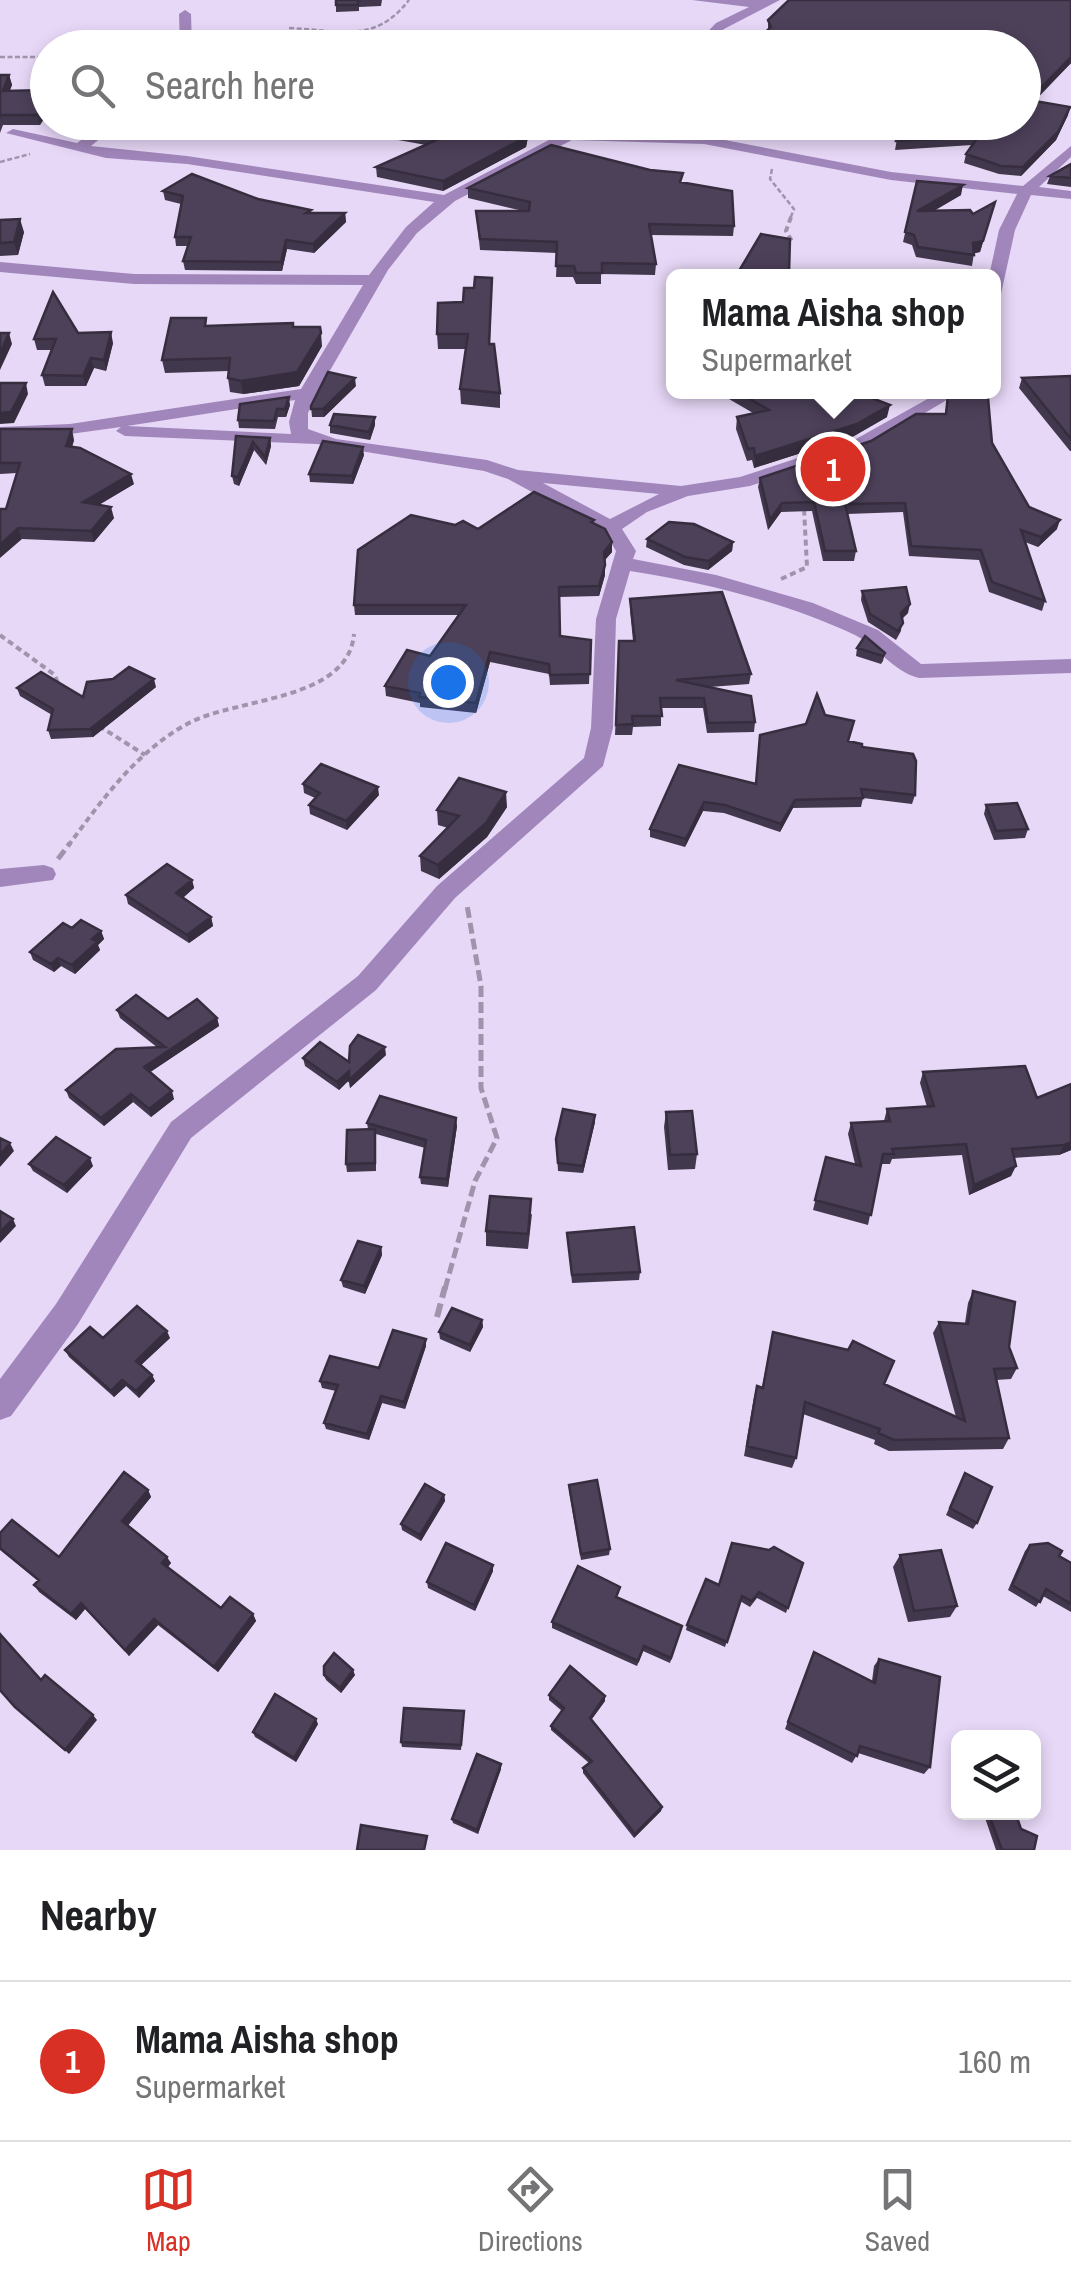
<!DOCTYPE html>
<html lang="en">
<head>
<meta charset="utf-8">
<style>
  body { margin:0; font-family:"Archivo Narrow",sans-serif; background:#f2f2f2; color:#202124 }
  .controls { position:absolute; right:30px; bottom:30px; display:grid; overflow:hidden; border-radius:15px; box-shadow:0 5px 15px #0003 }
  .controls button { width:90px; height:90px; display:grid; place-items:center; padding:0; border:0; border-bottom:2px solid #e0e0e0; background:#fff; color:#202124; font:50px sans-serif }
  .you { position:absolute; left:448px; top:682px; width:35px; height:35px; margin:-25px; border:8px solid #fff; border-radius:50%; background:#1a73e8; box-shadow:0 0 0 15px #1a73e833 }
  .badge { display:grid; place-items:center; width:65px; height:65px; border-radius:50%; background:#d93025; color:#fff; font-size:32px; font-weight:700 }
  .pin { position:absolute; translate:-50% -50%; border:5px solid #fff; box-shadow:0 2px 10px #0006 }
  .popup { position:absolute; left:666px; top:269px; width:335px; height:130px; box-sizing:border-box; display:grid; place-content:center; border-radius:15px; background:#fff; filter:drop-shadow(0 2px 8px #0005); font-size:32px; white-space:nowrap; color:#757577 }
  .popup b { font-size:38px; color:#202124 }
  .popup::after { content:''; position:absolute; left:50%; top:100%; margin-left:-20px; border:20px solid transparent; border-top-color:#fff }
  .list { margin:0; padding:0; list-style:none }
  h2 { display:flex; justify-content:space-between; align-items:center; height:130px; margin:0; padding:0 40px; font-size:42px }
  h2 small { font-size:32px; font-weight:400; color:#757577 }
  .list li { display:grid; grid-template-columns:65px 1fr auto; gap:30px; align-items:center; box-sizing:border-box; height:160px; padding:0 40px; border-top:2px solid #e0e0e0 }
  .list b { display:block; font-size:38px; white-space:nowrap }
  .list p { margin:0; font-size:32px; white-space:nowrap; color:#757577 }
  .list em { font-size:32px; font-style:normal; color:#757577 }
  .icon { flex:none; width:55px; height:55px; fill:none; stroke:currentColor; stroke-width:2; stroke-linecap:round; stroke-linejoin:round }
  .map { position:relative; flex:none; width:1071px; height:1850px; overflow:hidden }
  .search { position:absolute; background:#fff; box-shadow:0 5px 15px #0003; left:30px; right:30px; top:30px; height:110px; display:flex; align-items:center; gap:25px; box-sizing:border-box; padding:0 35px; border-radius:55px; color:#757577; font-size:38px }
  .sheet { height:290px; background:#fff }
  nav { display:flex; justify-content:space-around; align-items:center; box-sizing:border-box; height:140px; border-top:2px solid #e0e0e0; background:#fff; font-size:28px; color:#757577 }
  nav a { display:grid; justify-items:center; gap:5px }
  nav .on { color:#d93025 }
  .map>svg:first-child { display:block }
</style>
</head>
<body>
<div class="map">
<svg width="1071" height="1850" viewBox="0 0 1071 1850">
  <rect width="100%" height="100%" fill="#e7d8f7"/>
  <g fill="none" stroke-linecap="round" stroke-linejoin="round">
    <!-- path-far3 -->
    <path stroke="#9f94ab" stroke-width="2.5" stroke-dasharray="5 2.5" stroke-linecap="butt" d="M289 28C340 30 374 45 409 0
      M0 57H48
      M0 162 30 154
      M772 169 770 179 794 209 790 219"/>
    <!-- path-far2 -->
    <path stroke="#9f94ab" stroke-width="4" stroke-dasharray="6 4" stroke-linecap="butt" d="M791 217 786 231 793 243
      M781 579 807 567 804 508
      M0 635 55 675 58 684
      M99 726 145 755
      M68 846C102 800 136 752 187 724 236 697 348 702 354 634"/>
    <!-- path-far1 -->
    <path stroke="#9f94ab" stroke-width="5" stroke-dasharray="11 5" stroke-linecap="butt" d="M58 859 70 843
      M445 1289 475 1181 497 1138 481 1088V986L467 905"/>
    <!-- path -->
    <path stroke="#9f94ab" stroke-width="6" stroke-dasharray="14 6" stroke-linecap="butt" d="M437 1317 445 1287"/>
    <!-- minor -->
    <path fill="#a186bb" fill-rule="evenodd" d="M692 0H780L724 29 705 48H692L716 23 749 7Z
      M185 10 191 14 192 48H180L179 14Z
      M105 122H120L91 146 187 156 444 195 583 122H600L586 132 704 136 891 172 1023 186 1071 146V157L1039 187 1071 191V199L1031 195 1015 230 1001 294 993 299V276H989L999 230 1017 194 891 180 704 144 572 140 455 201 417 233 388 270 317 393 308 413V429L336 439 487 460 518 470 681 486 740 477 856 439 940 392H960L868 447 750 486 688 496 647 512 622 529 636 551 633 559 716 575 813 603 878 630 921 664 1071 659V673L919 678C892 671 879 647 855 635 784 602 707 583 630 571L616 619 613 728 603 766 455 898 376 990 191 1138 78 1324 11 1416 0 1420V1379L56 1304 171 1122 358 976 437 886 584 758 591 728 596 619 616 551 604 531 508 479 484 471 317 444 125 436 116 431 121 427 70 434 0 437V427L70 424 301 389 363 285 134 284 0 272V262L134 274 369 275 406 227 434 202 187 164 106 158 6 133 13 129 77 143ZM295 400 289 422 291 434 127 426ZM543 483 659 494 610 519Z
      M44 865 53 868 56 874 53 880 0 887V869Z"/>
  </g>
  <!-- wall -->
  <path fill="#42384d" d="M336 0H382L381 6 359 7V11L336 12Z
    M1071 0V63L1034 101 1068 115 1056 140 1021 176 999 174 964 163 966 154 972 145 895 150 900 122 1024 48H749L768 30V20Z
    M0 75H9L12 85 9 91 48 90 40 125H3L0 133Z
    M220 122H282L267 133 220 124Z
    M298 122H531L526 147 443 191 377 177 376 167 426 145Z
    M680 122H760L753 128 680 125Z
    M1071 164V187L1047 184 1050 176Z
    M917 181 961 195 934 211 973 214 995 202 980 252 974 253 972 266 916 257 912 245 903 242Z
    M683 183 734 226 733 236 651 235 656 264 655 275 601 274V284H576L573 277H556L557 253 480 250 476 211H523L468 198V188Z
    M163 191 258 199 311 210V213H345L346 222 314 253 287 249 282 271 185 270 183 261 188 246H176L175 237 181 204 165 200Z
    M0 220 24 232 18 255 0 256Z
    M492 278 490 344 500 393V408L461 404 460 389 466 349H438L437 334 474 288Z
    M208 326 294 327 322 346 299 386 243 394 230 392 228 378V371L165 373 162 360Z
    M78 333 113 343 106 371 94 368 86 386H45L42 375 52 350H37L34 339Z
    M1071 376V451H1070L1019 388 1022 378Z
    M356 386 324 417H312L311 406Z
    M717 392H850L851 398 887 417 854 436 754 468 752 460 747 461 736 429 737 417 753 413Z
    M948 395 992 443 1029 507 1057 529 1038 547 1025 542 1045 601 1042 611 989 592 979 560 909 556 903 512 847 514 856 551 854 561H823L812 511 781 512 768 530 758 487 760 478 871 441 945 414Z
    M290 405 286 417H278L275 429 239 428 238 420Z
    M330 425H375L370 440 330 433Z
    M0 429 74 440 72 447 134 484 99 505 114 518 94 542 22 539 6 509 17 473 0 474Z
    M236 436 270 438 271 446 266 465 254 450 239 486 234 484 232 476Z
    M364 455 353 484 310 482 309 474Z
    M594 520V524L612 552 605 560V575L599 596 559 597 560 636 591 640 589 684 550 685 549 674 490 662 476 713 420 707V703L386 696 385 686 430 656 459 615H355L354 605 455 525 478 529Z
    M647 539 733 542 732 551 708 570 684 565 646 547Z
    M862 591 908 613 902 618 901 631 896 640 868 622 861 600Z
    M630 599 751 674 749 684 710 687 755 722 754 732 707 733 703 708H661V726L633 727 632 735H615L619 641H633L630 610Z
    M857 648 885 653 883 661 881 664 856 656Z
    M156 687 93 737 51 739 48 730 52 715 20 696 17 688 83 697Z
    M825 715 854 721 848 741 862 747 915 795 912 804 863 798 861 807 793 808 780 832 724 813 703 811 685 847 650 837V829L679 765 755 784 806 724Z
    M303 784 379 795 347 830 310 814 309 805 315 798 304 793Z
    M986 805 1028 829 1025 838 994 840 984 814Z
    M507 807 487 837 439 879 421 871 420 856 448 828 438 825 437 810Z
    M192 880 194 888 183 898 211 917 213 926 189 943 128 904 126 895Z
    M72 928 101 931 104 939 98 945 100 950 75 974 61 966 54 972 33 960 30 952Z
    M117 1010 168 1019 217 1018 219 1026 150 1072 174 1099 151 1117 133 1102 104 1126 69 1098 66 1090 158 1048 120 1018Z
    M386 1055 350 1088 349 1080 339 1090 305 1066 303 1058 349 1062Z
    M923 1072 1037 1098 1071 1150 1059 1155 1014 1158 1011 1176 969 1195 962 1155 892 1159 890 1164H881L868 1225 813 1210 826 1157 855 1164 848 1134 851 1123 884 1121 887 1109 927 1107 920 1083Z
    M666 1112 697 1154 695 1169 668 1170 664 1127Z
    M595 1115V1122L583 1173 558 1171 556 1139Z
    M367 1123 457 1126 448 1187 421 1184 420 1177 425 1148 376 1134V1171L347 1172 346 1164 368 1129Z
    M29 1164 93 1166 67 1193 33 1171Z
    M532 1214 528 1249 486 1246V1231Z
    M567 1233 640 1272 639 1280 572 1283Z
    M381 1247 382 1255 365 1294 343 1287 341 1280Z
    M973 1291 1009 1347 1017 1368 1011 1379 996 1380 1009 1438 1003 1449 889 1451 874 1444 875 1440 803 1414 796 1458 792 1468 744 1456 754 1397 757 1386 762 1387 773 1332 956 1417 933 1333 939 1322 965 1323 968 1303Z
    M482 1320 483 1327 470 1352 440 1339 439 1332Z
    M103 1338H170L141 1365 152 1375 155 1381 139 1398 126 1386 114 1397 69 1357 65 1350Z
    M426 1339V1346L405 1409 382 1403 369 1440 326 1429 324 1423 336 1391 322 1388 320 1381 379 1368Z
    M965 1473 977 1523 973 1529 946 1515Z
    M569 1485 610 1549 609 1555 581 1560 569 1491Z
    M148 1490 151 1497 128 1525 171 1563 168 1567 221 1608 253 1614 256 1621 218 1672 158 1625 129 1656 85 1609 76 1620 39 1592 34 1585 38 1581 0 1550V1533L59 1557Z
    M444 1495 445 1501 421 1541 402 1530 401 1524Z
    M1030 1545 1059 1556 1071 1563V1612L1043 1596 1036 1607 1008 1590 1025 1551Z
    M900 1555 957 1606 950 1617 908 1622 893 1567Z
    M803 1563 786 1613 757 1598 750 1607 740 1601 725 1647 686 1630 687 1625 719 1585Z
    M493 1565V1571L475 1611 428 1588 427 1582Z
    M619 1592 617 1597 682 1626 670 1663 643 1651 637 1666 552 1628V1622Z
    M814 1652 872 1681 874 1666 879 1659 930 1767 924 1774 858 1753 852 1763 785 1729Z
    M324 1675H355L341 1693 326 1680Z
    M549 1695 605 1696V1701L591 1720 662 1807 661 1811 634 1838 583 1773V1768L589 1763 551 1730V1726L562 1711 549 1700Z
    M464 1711 461 1750 402 1747 401 1742Z
    M318 1724 296 1762 255 1737 253 1732Z
    M501 1764V1769L478 1834 453 1823 452 1819Z
    M983 1812H1015L1021 1829 1034 1850H996Z"/>
  <!-- shaded-wall -->
  <path fill="#362e3f" d="M1071 57V63L1027 109 1029 100Z
    M9 75 12 85 6 101 3 91Z
    M48 99V113L40 125 38 115Z
    M1070 107 1068 115 1056 140 1021 176 1023 167Z
    M267 122H282L267 133Z
    M529 122H531L526 147 443 191V181Z
    M963 185 961 195 915 221 917 211Z
    M995 202 980 252 971 254 973 243Z
    M345 213 346 222 314 253 313 244Z
    M20 219 24 232 18 255 14 242Z
    M286 240 287 249 282 271 281 262Z
    M111 332 113 343 106 371 104 360Z
    M9 333 12 344 0 370V354Z
    M321 333 322 346 299 386 243 394 241 381Z
    M91 358 94 368 86 386 83 376Z
    M355 378 356 386 324 417 323 409Z
    M26 383 28 394 14 423 0 424V413Z
    M289 397 290 405 286 417 285 409Z
    M890 405 887 417 854 436 754 468 755 456Z
    M375 417V425L370 440 369 432Z
    M72 429 74 440 69 457 66 446Z
    M270 438 271 446 266 465 265 457Z
    M253 442 254 450 239 486 238 477Z
    M363 447 364 455 353 484 352 476Z
    M131 474 134 484 86 512 83 502Z
    M782 503 781 512 768 530 770 520Z
    M111 507 114 518 94 542 91 531Z
    M1060 520 1057 529 1038 547 1041 537Z
    M18 528 22 539 0 558V545Z
    M612 542V552L603 562 604 552Z
    M733 542 732 551 708 570 709 561Z
    M605 565V575L599 596V586Z
    M910 604 908 613 899 622 901 613Z
    M490 652V662L476 713V703Z
    M154 679 156 687 93 737 90 729Z
    M378 787 379 795 347 830 346 821Z
    M506 792 507 807 487 837 439 879 438 865Z
    M795 800 793 808 780 832 781 824Z
    M704 802 703 811 685 847 686 839Z
    M192 880 194 888 178 901 176 893Z
    M211 917 213 926 189 943 187 935Z
    M101 931 104 939 98 945 100 950 75 974 72 965 92 939Z
    M58 958 61 966 54 972 51 964Z
    M217 1018 219 1026 146 1075 144 1067Z
    M385 1047 386 1055 350 1088 349 1080 339 1090 337 1082 349 1071Z
    M172 1091 174 1099 151 1117 149 1109Z
    M131 1094 133 1102 104 1126 101 1118Z
    M595 1115V1122L583 1173V1166Z
    M456 1118 457 1126 448 1187 447 1179Z
    M1071 1142V1150L1059 1155 1064 1145Z
    M10 1143 14 1151 0 1167V1155Z
    M90 1158 93 1166 67 1193 64 1185Z
    M1016 1166 1011 1176 969 1195 974 1185Z
    M13 1219 16 1226 0 1243V1232Z
    M381 1247 382 1255 365 1294 364 1286Z
    M482 1320 483 1327 470 1352V1345Z
    M167 1331 170 1338 139 1367 136 1361Z
    M426 1339V1346L405 1409 404 1402Z
    M152 1375 155 1381 139 1398 136 1391Z
    M122 1380 126 1386 114 1397 111 1391Z
    M381 1396 382 1403 369 1440 367 1434Z
    M148 1490 151 1497 126 1528 122 1521Z
    M444 1495 445 1501 421 1541 420 1535Z
    M167 1557 171 1563 166 1569 162 1563Z
    M493 1565V1571L475 1611 474 1605Z
    M81 1603 85 1609 76 1620 71 1614Z
    M253 1614 256 1621 218 1672 214 1667Z
    M154 1619 158 1625 129 1656 125 1650Z
    M353 1670 355 1675 341 1693 340 1688Z
    M605 1696V1701L589 1723 590 1718Z
    M93 1715 97 1720 69 1754 65 1750Z
    M316 1719 318 1724 296 1762 294 1758Z
    M501 1764V1769L478 1834 477 1830Z
    M662 1807 661 1811 634 1838 635 1834Z"/>
  <!-- building -->
  <path fill="#4d415a" stroke="#362e3f" stroke-width="2.5" d="M336 0H361H358V5H336Z
    M789 0H1071V57L1029 100 1070 107 1058 132 1023 167 1001 166 966 154 978 137 896 141 900 122H1024V48H952L956 44 872 45 873 48H749L771 27 768 20Z
    M281 36 346 42 341 48H277Z
    M399 42H458L455 48H399Z
    M0 75H9L3 91 48 90V99L38 115H1L0 117Z
    M352 122H529L526 137 443 181 376 167 441 138Z
    M551 145 650 170 683 173 680 182 732 191 734 226 649 224 656 264 602 263V273H576L574 266H556L557 242 480 239 476 211H529L530 202 468 188Z
    M1071 164V178L1050 176Z
    M192 174 258 199 311 210 306 213H345L313 244 286 240 281 262 183 261 191 237H175L183 196 163 191Z
    M917 181 963 185 917 211 970 210 973 214 995 202 983 241 973 243 974 255 918 247 914 235 905 232Z
    M20 219 14 242 0 243V220Z
    M761 234 790 239 789 273 803 276H736Z
    M475 277 492 278 489 344H494L500 393 460 389 468 334H437L438 303 463 302 464 288H474Z
    M53 292 78 333 111 332 104 360 91 358 83 376 42 375 56 339H34Z
    M171 318H206L205 326 293 323V327H320L321 333 297 372 241 381 228 378 230 358 162 360Z
    M0 333H9L0 354Z
    M328 372 355 378 323 409H311V406Z
    M1071 376V439L1022 378Z
    M0 383H26L11 412 0 413Z
    M738 392H850L851 398 856 392 890 405 857 424 755 456 754 448 748 449 737 417 769 410Z
    M948 395 988 398 992 443 1029 507 1060 520 1041 537 1021 530 1045 601 992 582 981 550 911 546 905 503 845 504 856 551H825L814 502 782 503 770 520 760 478 871 441 916 414H946Z
    M289 397 285 409H277L274 421 238 420 240 404Z
    M334 414 375 417 369 432 330 425Z
    M0 429H72L66 446 80 448 131 474 83 502 111 507 91 531 18 528 0 545V509H6L20 463H0Z
    M236 436 270 438 265 457 253 442 238 477 232 476Z
    M323 441 363 447 352 476 309 474Z
    M534 492 594 520 591 522 605 529 612 542 604 552 605 565 599 586 559 587 560 636 591 640 590 674 550 675 549 664 490 652 476 703 419 697 420 693 385 686 407 650 430 656 466 605H354L358 550 411 515 455 525 463 521 478 529Z
    M669 522 694 524 733 542 709 561 685 557 647 539Z
    M906 587 910 604 901 613 903 623 898 631 870 614 862 591Z
    M722 592 751 674 676 680 751 696 755 722 708 723 704 698H660L662 716H632L633 724 616 725 619 641H635L630 599Z
    M865 636 885 653 883 656 857 648Z
    M129 667 154 679 90 729 48 730 53 709 17 688 41 672 83 697 87 682 113 679Z
    M817 694 825 715 854 721 848 741 862 744V747L913 754 916 761 915 795 861 789 863 798 795 800 781 824 725 805 704 802 686 839 650 829 679 765 756 784 760 735 806 724Z
    M321 764 378 787 346 821 309 805 320 793 303 784Z
    M459 778 506 792 486 823 438 865 420 856 459 816 437 810Z
    M1017 803 1028 829 996 831 986 805Z
    M167 864 192 880 176 893 211 917 187 935 126 895Z
    M81 920 101 931 92 939 97 942 72 965 58 958 51 964 30 952 63 923 72 928Z
    M136 995 168 1019 197 999 217 1018 144 1067 172 1091 149 1109 131 1094 101 1118 66 1090 116 1049 165 1047 117 1010Z
    M358 1035 385 1047 349 1080V1071L337 1082 303 1058 320 1042 349 1062 350 1046Z
    M1025 1066 1037 1098 1071 1084V1142L1064 1145 1012 1149 1016 1166 974 1185 966 1144 892 1149 894 1154H883L871 1215 815 1200 826 1157 861 1166 851 1123 890 1121 887 1109 934 1106 923 1072Z
    M380 1096 456 1118 447 1179 420 1177 426 1140 367 1123Z
    M563 1109 595 1115 583 1166 558 1163 556 1139Z
    M692 1111 697 1154 670 1155 666 1112Z
    M375 1129V1163L346 1164 347 1130Z
    M56 1137 90 1158 64 1185 29 1164Z
    M0 1138 10 1143 0 1155Z
    M490 1196 531 1199 528 1234 486 1231Z
    M0 1211 13 1219 0 1232Z
    M634 1227 640 1272 572 1275 567 1233Z
    M358 1241 381 1247 364 1286 341 1280Z
    M973 1291 1015 1302 1009 1347 1017 1368 994 1369 1009 1438 894 1440 878 1433 880 1429 805 1402 796 1458 747 1446 757 1386 763 1388 773 1332 848 1350 853 1341 894 1361 884 1384 965 1421 939 1322 968 1324Z
    M137 1306 167 1331 136 1361 152 1375 136 1391 122 1380 111 1391 65 1350 90 1327 103 1338Z
    M452 1308 482 1320 470 1345 439 1332Z
    M393 1330 426 1339 404 1402 381 1396 367 1434 324 1423 338 1385 320 1381 330 1356 379 1368Z
    M124 1472 148 1490 122 1521 167 1557 162 1563 221 1608 230 1597 253 1614 214 1667 154 1619 125 1650 81 1603 71 1614 34 1585 39 1580 0 1548V1533L12 1520 59 1557Z
    M965 1473 992 1487 977 1523 950 1508Z
    M597 1480 610 1549 581 1554 569 1485Z
    M425 1484 444 1495 420 1535 401 1524Z
    M446 1543 493 1565 474 1605 427 1582Z
    M732 1543 769 1550 774 1547 803 1563 788 1608 759 1592 752 1601 742 1596 727 1642 687 1625 706 1579 719 1585Z
    M1048 1543 1062 1551 1059 1556 1071 1563V1604L1046 1589 1040 1602 1012 1585 1030 1545Z
    M941 1550 957 1606 914 1611 900 1555Z
    M578 1566 620 1587 616 1597 682 1626 671 1658 644 1646 638 1661 552 1622Z
    M0 1634 41 1680 45 1675 93 1715 65 1750 15 1707 0 1690Z
    M814 1652 875 1683 879 1659 940 1677 930 1767 860 1746 857 1756 788 1722Z
    M334 1653 353 1670 340 1688 324 1675V1666Z
    M570 1666 605 1696 590 1718 662 1807 635 1834 583 1768 592 1761 551 1726 564 1708 549 1695Z
    M275 1694 316 1719 294 1758 253 1732Z
    M404 1708 464 1711 461 1745 401 1742Z
    M477 1754 501 1764 477 1830 452 1819Z
    M988 1812H1015L1021 1829 1037 1836 1034 1850H1002Z
    M361 1825 427 1836 424 1850H357Z"/>
</svg>
<div class="controls">
<button><svg class="icon" aria-label="layers" viewBox="0 0 24 24"><path d="M12 4l9 5-9 5-9-5zM3 14l9 5 9-5"/></svg></button>
</div>
<div class="you"></div>
<div class="pin badge" style="left:833px;top:469px">1</div>
<div class="popup"><b>Mama Aisha shop</b>Supermarket</div>
<div class="search"><svg class="icon" aria-label="search" viewBox="0 0 24 24"><circle cx="10" cy="10" r="6"/><path d="M15 15l6 6"/></svg>Search here</div>
</div>
<section class="sheet">
<h2>Nearby<small></small></h2>
<ul class="list">
<li><span class="badge">1</span><div><b>Mama Aisha shop</b><p>Supermarket</p></div><em>160 m</em></li>
</ul>
</section>
<nav>
<a class="on"><svg class="icon" aria-label="map" viewBox="0 0 24 24"><path d="M3 6l6-2 6 2 6-2v14l-6 2-6-2-6 2zM9 4v14M15 6v14"/></svg>Map</a>
<a><svg class="icon" aria-label="directions" viewBox="0 0 24 24"><path d="M12 3l9 9-9 9-9-9zM9 14v-3h6M13 9l2 2-2 2"/></svg>Directions</a>
<a><svg class="icon" aria-label="saved" viewBox="0 0 24 24"><path d="M7 4h10v16l-5-4-5 4z"/></svg>Saved</a>
</nav>
</body>
</html>
